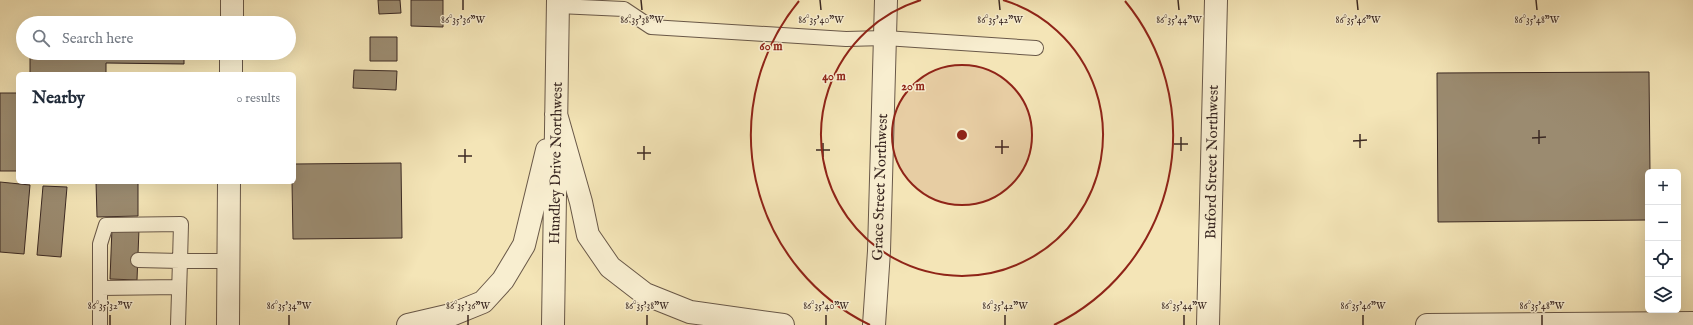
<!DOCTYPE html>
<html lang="en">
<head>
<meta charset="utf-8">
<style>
  body { margin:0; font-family:"IM FELL English",serif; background:#f6f6f7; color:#1f2937 }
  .controls { position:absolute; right:12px; bottom:12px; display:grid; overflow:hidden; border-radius:6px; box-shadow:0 4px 16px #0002 }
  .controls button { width:36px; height:36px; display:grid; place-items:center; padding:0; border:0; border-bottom:1px solid #e0e1e3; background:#fff; color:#1f2937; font:20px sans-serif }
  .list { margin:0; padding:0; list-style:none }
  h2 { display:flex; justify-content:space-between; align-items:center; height:52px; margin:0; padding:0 16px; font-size:17px }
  h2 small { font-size:13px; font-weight:400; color:#747a83 }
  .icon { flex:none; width:22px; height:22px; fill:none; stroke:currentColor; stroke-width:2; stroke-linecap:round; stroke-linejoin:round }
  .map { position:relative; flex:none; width:1693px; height:325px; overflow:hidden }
  .search { position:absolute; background:#fff; box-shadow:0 4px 16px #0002; left:16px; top:16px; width:280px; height:44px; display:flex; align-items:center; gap:10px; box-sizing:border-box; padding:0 14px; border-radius:22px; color:#747a83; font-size:15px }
  .panel { position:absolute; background:#fff; box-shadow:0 4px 16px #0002; left:16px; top:72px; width:280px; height:112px; border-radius:6px }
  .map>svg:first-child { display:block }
</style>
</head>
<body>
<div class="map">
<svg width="1693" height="325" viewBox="0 0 1693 325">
  <rect width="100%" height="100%" fill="#f4e5b7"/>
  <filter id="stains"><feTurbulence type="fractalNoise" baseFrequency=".005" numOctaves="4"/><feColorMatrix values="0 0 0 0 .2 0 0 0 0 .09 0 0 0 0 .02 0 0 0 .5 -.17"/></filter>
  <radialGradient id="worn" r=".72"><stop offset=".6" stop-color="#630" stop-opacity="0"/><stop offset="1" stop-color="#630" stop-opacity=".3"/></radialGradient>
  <!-- building -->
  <path fill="#9b8b70" stroke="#3b2923" d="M378 0H400L401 13 379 14Z
    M411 0H443V27L411 26Z
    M370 37H397V61H370Z
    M30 53H184V64L106 63V74H30Z
    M354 70 397 71 396 90 353 88Z
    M1649 72 1650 172H1648V220L1438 222 1437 73Z
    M0 93H18V171H0Z
    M401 163 402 238 293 239 292 182H294V164Z
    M0 182 30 185 24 254 0 252Z
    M96 182H138V216L97 217Z
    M43 186 67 187 61 257 37 255Z
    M112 228 139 229 137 280 110 279Z"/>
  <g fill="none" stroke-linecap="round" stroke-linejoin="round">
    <defs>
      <path id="service" d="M558 6 624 9 651 27 846 39 885 38 1036 48
        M138 260 180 261 178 325
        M100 288 179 287
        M100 325V244L106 225 181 224 180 261H229"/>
      <path id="minor" d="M232 23V0
        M231 74V53
        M228 325 229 182
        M874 325 879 251 886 0
        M1208 325 1216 0"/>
      <path id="tertiary" d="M556 114 581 202 588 235 610 267 645 294 690 312 783 325
        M408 325 451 315 483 302 503 280 524 245 547 150
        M553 325 558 0
        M1427 325 1693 323"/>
    </defs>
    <!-- service casing -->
    <use href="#service" stroke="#695848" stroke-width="16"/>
    <!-- minor casing -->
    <use href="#minor" stroke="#695848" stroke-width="24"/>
    <!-- tertiary casing -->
    <use href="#tertiary" stroke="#695848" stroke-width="24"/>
    <!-- service -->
    <use href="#service" stroke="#f8eed0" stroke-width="14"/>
    <!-- minor -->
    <use href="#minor" stroke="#f8eed0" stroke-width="22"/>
    <!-- tertiary -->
    <use href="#tertiary" stroke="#f8eed0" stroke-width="22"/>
  </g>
  <!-- ticks -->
  <path fill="none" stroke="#3b2923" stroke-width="1.5" d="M463 0V10M641 0 642 10M820 0 821 10M999 0 1000 10M1178 0 1179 10M1357 0 1358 10M1536 0 1537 10M1539 130V144M1360 134V148M1181 137V151M1532 138 1546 137M1002 140V154M1353 141 1367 140M823 143V157M1174 144H1188M644 146V160M995 147H1009M465 149V163M816 150H830M637 153H651M458 156H472M110 315V325M289 315V325M468 315V325M647 315V325M826 315V325M1005 315V325M1184 315V325M1363 315V325M1542 315V325"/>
  <!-- distance rings -->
  <circle cx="962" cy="135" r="70" fill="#8f2418" fill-opacity=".12"/>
  <g fill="none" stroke="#8f2418" stroke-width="2">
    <circle cx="962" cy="135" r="70"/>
    <path d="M1003 0A141 141 0 1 1 921 0"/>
    <path d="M870 325A211 211 0 0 1 799 1M1125 1A211 211 0 0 1 1054 325"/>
  </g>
  <g text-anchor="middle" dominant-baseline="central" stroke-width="3" stroke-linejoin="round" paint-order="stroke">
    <!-- street labels -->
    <g font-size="15" fill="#3b2923" stroke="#f8eed0">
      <text transform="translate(1212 162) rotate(-89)">Buford Street Northwest</text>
      <text transform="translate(556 163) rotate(-89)">Hundley Drive Northwest</text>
      <text transform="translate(880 187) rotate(-88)">Grace Street Northwest</text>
    </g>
  </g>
  <g font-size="10" text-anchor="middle" fill="#3b2923" stroke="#f8eed0" stroke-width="3" stroke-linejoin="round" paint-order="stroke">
    <text x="463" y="23">86°35'36"W</text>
    <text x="642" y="23">86°35'38"W</text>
    <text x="821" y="23">86°35'40"W</text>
    <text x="1000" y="23">86°35'42"W</text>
    <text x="1179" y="23">86°35'44"W</text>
    <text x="1358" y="23">86°35'46"W</text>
    <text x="1537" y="23">86°35'48"W</text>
    <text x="110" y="309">86°35'32"W</text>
    <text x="289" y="309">86°35'34"W</text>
    <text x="468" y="309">86°35'36"W</text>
    <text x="647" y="309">86°35'38"W</text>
    <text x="826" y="309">86°35'40"W</text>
    <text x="1005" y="309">86°35'42"W</text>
    <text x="1184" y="309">86°35'44"W</text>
    <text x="1363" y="309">86°35'46"W</text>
    <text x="1542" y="309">86°35'48"W</text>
  </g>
  <circle cx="962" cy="135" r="6" fill="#8f2418" stroke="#f8eed0" stroke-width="2"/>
  <g font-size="12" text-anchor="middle" font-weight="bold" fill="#8f2418" stroke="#f8eed0" stroke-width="3" stroke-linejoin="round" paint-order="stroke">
    <text x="771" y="50">60 m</text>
    <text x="834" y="80">40 m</text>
    <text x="913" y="90">20 m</text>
  </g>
  <rect width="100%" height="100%" filter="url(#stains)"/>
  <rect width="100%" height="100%" fill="url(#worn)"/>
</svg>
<div class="controls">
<button>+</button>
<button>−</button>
<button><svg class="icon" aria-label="locate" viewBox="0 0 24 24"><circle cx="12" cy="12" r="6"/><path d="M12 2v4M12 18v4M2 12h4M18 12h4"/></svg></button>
<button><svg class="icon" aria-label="layers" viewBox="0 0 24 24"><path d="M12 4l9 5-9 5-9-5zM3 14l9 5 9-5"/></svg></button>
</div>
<div class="search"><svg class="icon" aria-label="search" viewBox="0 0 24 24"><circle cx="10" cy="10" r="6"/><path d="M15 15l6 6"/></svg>Search here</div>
<section class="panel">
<h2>Nearby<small>0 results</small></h2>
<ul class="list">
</ul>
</section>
</div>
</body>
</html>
